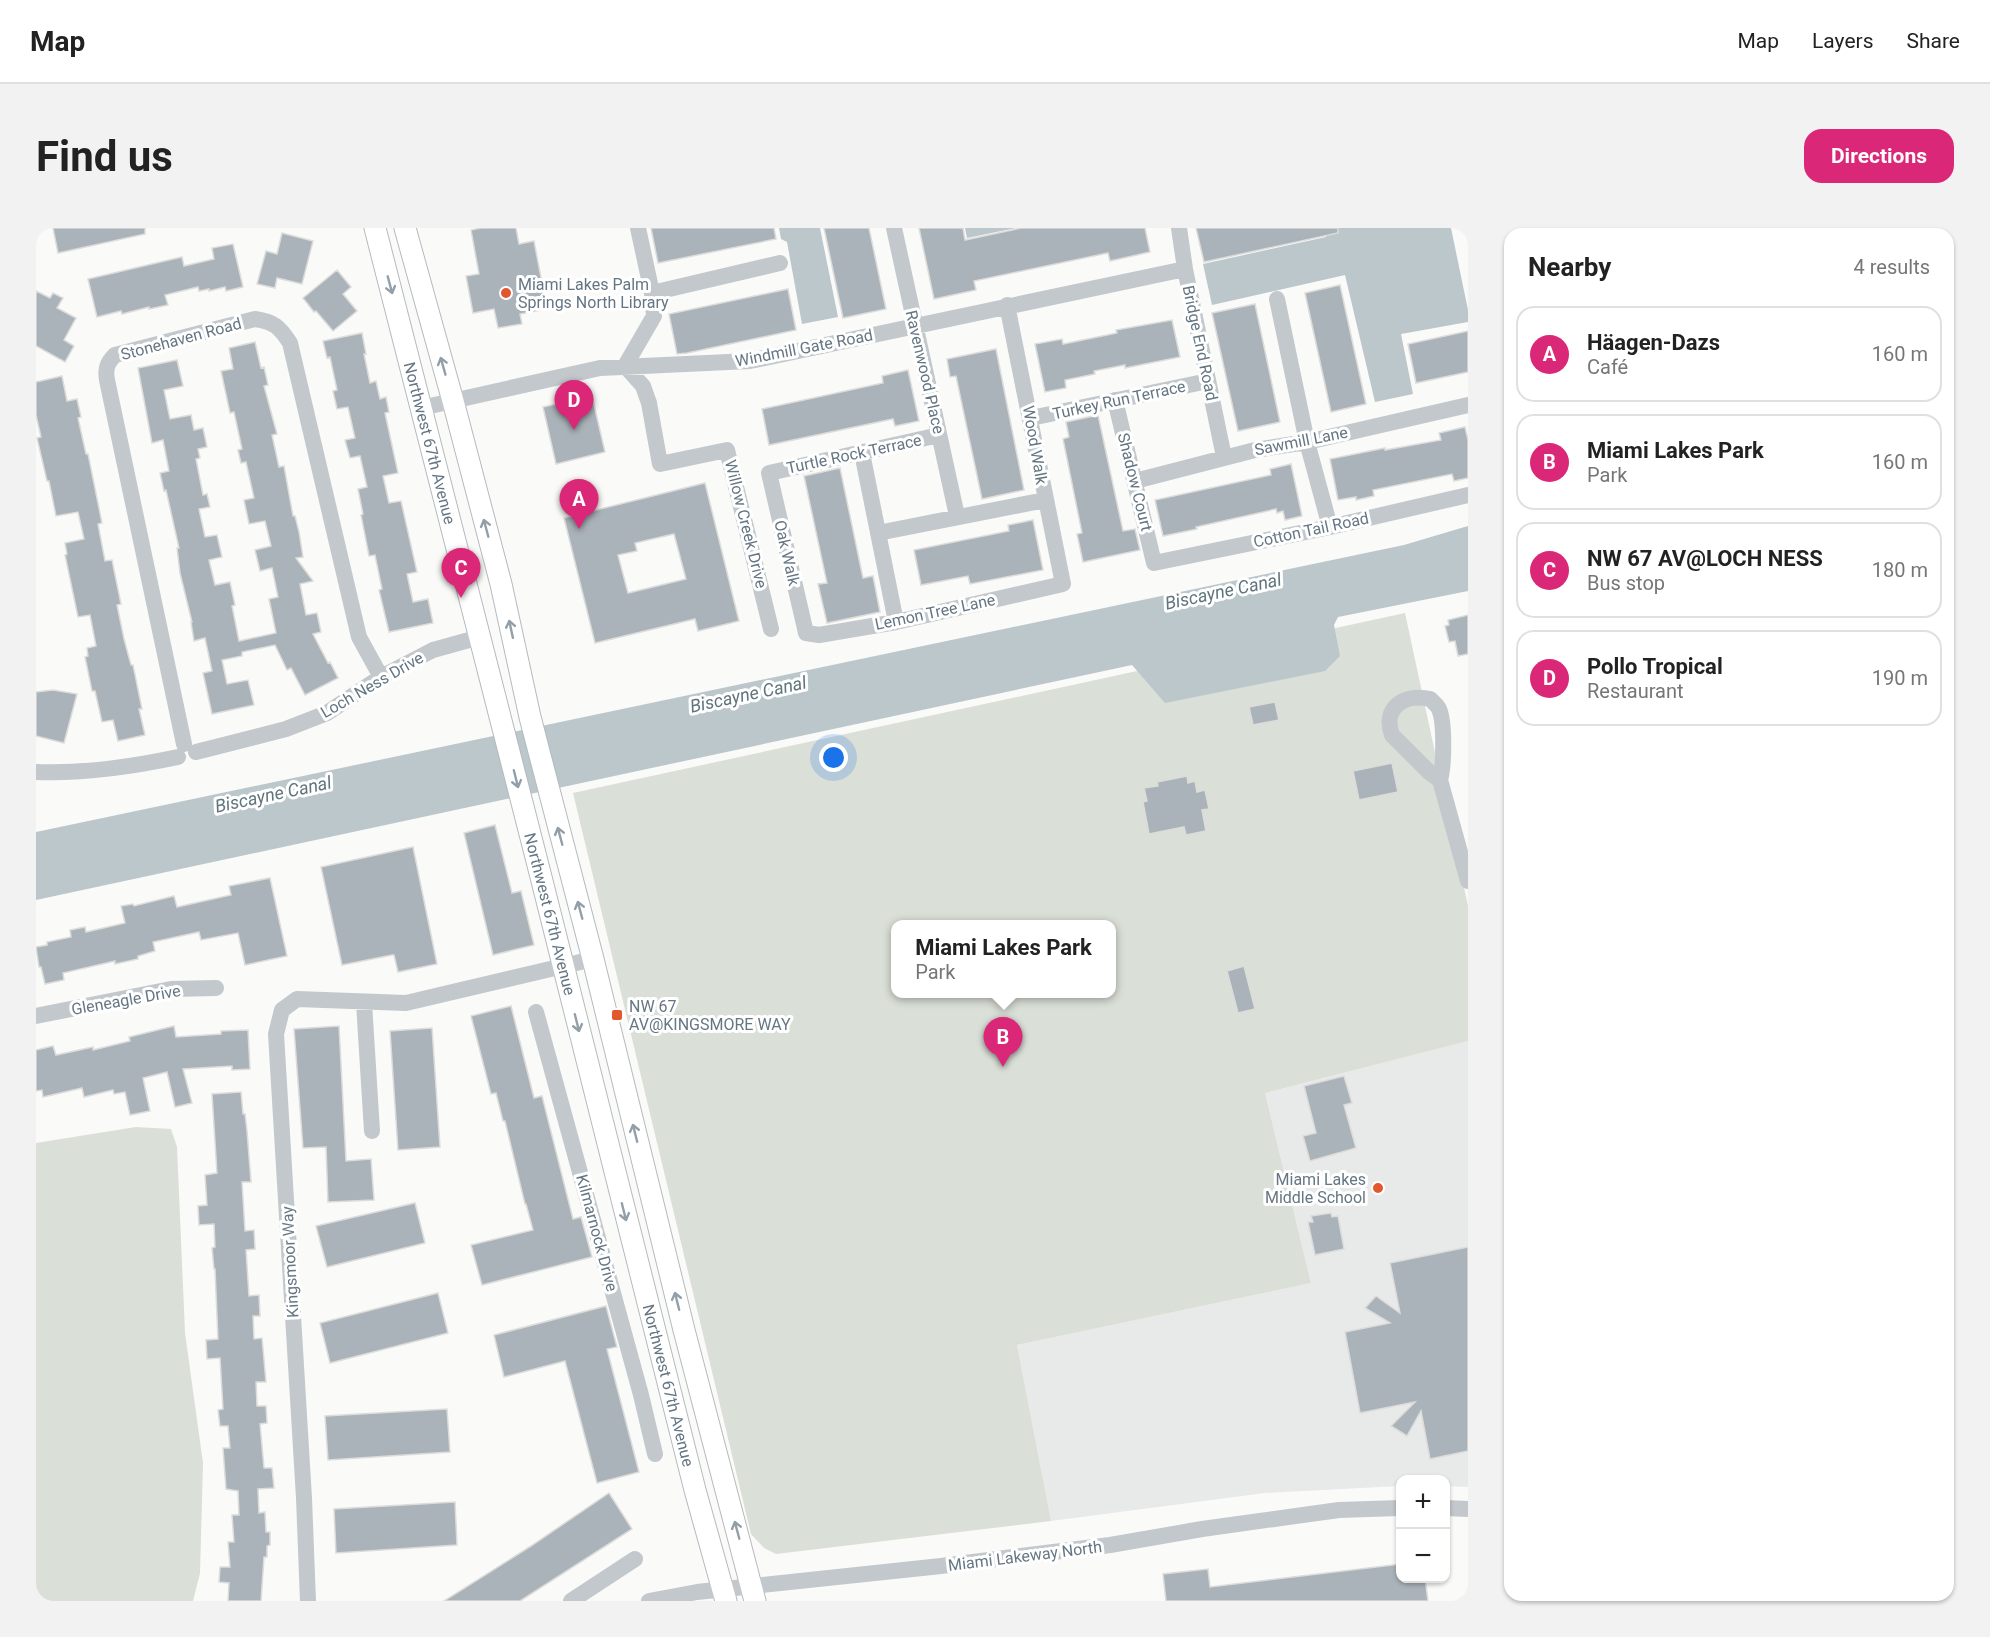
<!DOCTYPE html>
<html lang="en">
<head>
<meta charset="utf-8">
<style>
  body { margin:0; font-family:Roboto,sans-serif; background:#f2f2f2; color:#222 }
  .controls { position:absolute; right:18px; bottom:18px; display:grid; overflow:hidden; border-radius:12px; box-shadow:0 2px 4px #0004 }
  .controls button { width:54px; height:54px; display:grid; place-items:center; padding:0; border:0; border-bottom:2px solid #e0e0e0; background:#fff; color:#222; font:30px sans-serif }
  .you { position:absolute; left:798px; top:530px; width:21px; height:21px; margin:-15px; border:4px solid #fff; border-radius:50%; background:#1a73e8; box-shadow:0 0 0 9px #1a73e833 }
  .badge { display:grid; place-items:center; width:39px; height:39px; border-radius:50%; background:#db2777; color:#fff; font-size:20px; font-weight:700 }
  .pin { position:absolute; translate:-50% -50px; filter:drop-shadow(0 2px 3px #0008) }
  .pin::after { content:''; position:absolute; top:32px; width:21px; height:18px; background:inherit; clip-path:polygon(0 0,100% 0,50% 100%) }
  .popup { position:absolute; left:855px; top:692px; width:225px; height:78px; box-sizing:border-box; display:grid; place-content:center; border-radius:12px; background:#fff; filter:drop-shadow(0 2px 4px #0005); font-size:20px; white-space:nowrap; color:#767676 }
  .popup b { font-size:22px; color:#222 }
  .popup::after { content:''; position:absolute; left:50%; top:100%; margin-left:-12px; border:12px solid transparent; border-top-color:#fff }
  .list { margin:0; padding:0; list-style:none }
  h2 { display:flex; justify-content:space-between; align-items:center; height:78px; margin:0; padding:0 24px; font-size:26px }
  h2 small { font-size:20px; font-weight:400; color:#767676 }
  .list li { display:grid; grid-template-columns:39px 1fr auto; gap:18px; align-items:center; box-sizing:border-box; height:96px; margin:0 12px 12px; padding:0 12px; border:2px solid #e0e0e0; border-radius:18px }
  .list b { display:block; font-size:22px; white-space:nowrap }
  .list p { margin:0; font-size:20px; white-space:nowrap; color:#767676 }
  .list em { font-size:20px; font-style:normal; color:#767676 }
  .map { position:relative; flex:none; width:1432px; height:1373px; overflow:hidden; border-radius:18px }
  header { display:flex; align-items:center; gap:36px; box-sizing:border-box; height:84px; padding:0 30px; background:#fff; border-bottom:2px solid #e0e0e0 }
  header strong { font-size:28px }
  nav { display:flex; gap:33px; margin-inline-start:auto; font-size:21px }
  .intro { display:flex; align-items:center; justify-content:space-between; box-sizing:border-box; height:144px; padding:0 36px }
  h1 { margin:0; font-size:42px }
  .button { padding:15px 27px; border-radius:18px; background:#db2777; color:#fff; font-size:21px; font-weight:700 }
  main { display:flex; gap:36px; padding:0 36px }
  aside { flex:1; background:#fff; border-radius:18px; box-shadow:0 2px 4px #0004 }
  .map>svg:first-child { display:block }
</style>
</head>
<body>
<header>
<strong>Map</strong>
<nav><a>Map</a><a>Layers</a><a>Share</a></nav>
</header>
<div class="intro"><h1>Find us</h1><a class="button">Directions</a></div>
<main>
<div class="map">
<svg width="1432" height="1373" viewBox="0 0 1432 1373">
  <rect width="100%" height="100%" fill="#fafaf8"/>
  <!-- built -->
  <path fill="#e8e9e9" d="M1432 813V1259L1410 1258V1252H1364V1258L1229 1265 1015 1293 981 1117 1275 1055 1229 865Z"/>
  <!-- green -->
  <path fill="#dadfd7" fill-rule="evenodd" d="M1369 385 1432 678V813L1229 865 1275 1055 981 1117 1015 1293 740 1326 728 1320 715 1306 537 565ZM859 696H1075V766H859Z
    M100 899 135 901 141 919 149 1105 167 1235 164 1345 157 1373H0V915Z"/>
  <!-- water -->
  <path fill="#bbc7cb" d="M743 0H784L802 89 766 96 751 14 745 11Z
    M929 0H980L931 10Z
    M1289 0H1415L1432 82V94L1365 106 1377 166 1339 174 1309 47 1176 77 1167 36 1290 9Z
    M1432 298V363L1302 389 1298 397 1304 428 1289 443 1129 475 1096 437 0 672V604L1368 317Z"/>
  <!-- building -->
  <path fill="#aab3b9" stroke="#dcdcda" stroke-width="1.5" fill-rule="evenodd" d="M17 0H109V6L22 25Z
    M445 0H480L483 16 498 13 511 81 484 86 486 96 462 100 458 81 437 85 430 48 443 46 435 2Z
    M615 0H738L740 11 622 35Z
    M788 0H833L850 81 807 90Z
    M883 0H927L929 12 985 0H1109L1114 24 1074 33 1072 25 938 53 940 62 898 71Z
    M1160 0H1302V5L1168 34Z
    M246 5 277 13 266 56 241 50 239 60 221 56 230 23 241 26Z
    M197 16 207 59 190 63 189 59 173 63V61L163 63 162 59 129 67 132 77 113 81V79L86 86 85 83 61 89 52 51 146 29 148 38 178 31 176 20Z
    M301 42 315 59 307 66 321 83 297 103 280 83 278 84 267 70Z
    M1304 57 1330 176 1295 184 1269 65Z
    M752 61 760 102 651 125 641 126 633 86Z
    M0 63 14 70 17 65 27 70 21 80 40 90 28 112 38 118 29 134 0 118Z
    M1219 76 1244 194 1202 203 1176 85Z
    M1136 92 1144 129 1089 140V137L1058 143 1059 146 1029 152 1030 160 1009 164 999 116 1026 111 1027 116 1081 105 1080 102Z
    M1432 103V144L1380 155 1372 116Z
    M326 105 330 126H328L334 155 340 153 344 171 350 169 353 184 349 185 362 245 347 248 353 275 365 273 381 344 371 346 377 374 392 371 397 395 353 404 343 362 346 361 339 327 333 328 325 287 327 286 322 261 331 259 324 228 314 230 309 212 319 210 312 179 301 181 297 163 301 162 294 129 291 130 287 113Z
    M219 114 225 140 228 139 232 157 228 158 241 206 236 207 243 239 248 238 257 288H259L263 304 267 329 260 330 277 353 264 356 270 387 281 385 285 404 277 406 292 435 294 434 302 450 269 467 255 440 251 442 239 417 206 424V428L186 432 191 456 212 452 218 477 176 486 167 445 176 443 169 410 158 413 155 394H156L144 345 141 320H143L130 262 128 263 124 245 133 243 127 212 116 215 102 140 141 132 147 158 128 162 134 191 155 187 158 202 167 200 171 219 162 221 164 230 160 231 167 267 171 266 174 279 163 281 169 309 181 307 186 329 173 332 179 357 194 354 199 377 196 378 203 413 240 405 233 371 242 369 236 340 224 343 219 322 235 318 229 293 213 296 208 272 218 270 210 234 205 235 202 222 206 221 198 184 194 185 185 143 197 141 193 120Z
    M960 121 988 262 946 271 920 148 914 149 911 131Z
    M872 142 883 193 859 198 857 191 733 217 726 181 847 155 846 148Z
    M26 148 31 173 41 171 45 189 42 190 50 226H52L66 295 62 296 69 333 76 332 85 376 81 377 88 411 95 437H97L106 481H103L109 507 82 513 77 492 66 494 59 463H56L49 429 52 428 51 420 60 418 54 387 42 389 29 327 31 326 29 315 48 311 42 284 20 288 13 253H11L1 210 5 209 0 187V154Z
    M556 168 569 224 520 236 507 179Z
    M1062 187 1087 303 1099 301 1104 322 1047 334 1041 306 1046 305 1027 211 1033 209 1030 194Z
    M1429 199 1432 212V250L1418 253 1416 246 1337 262 1338 268 1320 272V269L1302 272 1294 231 1349 220V222L1405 212 1403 205Z
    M1255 236 1266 288 1249 292 1247 283 1241 285 1240 281 1160 299 1161 301 1127 308 1119 272 1235 247 1234 241Z
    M804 240 827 350 837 348 844 384 791 395 782 356 791 355 768 248Z
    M669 255 703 393 662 403 659 391 559 415 528 290ZM638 306 650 351 592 365 582 327 601 323 599 315Z
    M997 292 1007 342 934 356 932 348 885 357 878 322 973 303 972 297Z
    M1432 387V426L1422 428 1419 413 1413 414 1409 398 1413 397 1412 392Z
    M17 462 41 466 28 515 0 508V464Z
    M1239 474 1243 492 1217 497 1213 479Z
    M1356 535 1362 564 1323 572 1317 543Z
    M1151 548 1152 555 1159 553 1161 564 1169 562 1173 581 1166 582 1170 603 1150 607 1148 599 1113 606 1107 574 1111 573 1108 560 1122 558 1121 554Z
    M459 597 476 665 485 663 498 717 457 727 428 605Z
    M377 619 401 736 362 744 358 727H356L306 737 285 639Z
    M234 650 251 728 209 737 202 705 165 712 163 704 117 714 119 723 102 728V731L79 736V733L27 745 28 752 9 756 5 739H3L0 719 11 717V714L35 709 34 702 49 699 50 704 89 695 85 678 97 676 98 678 138 668 141 679 195 667 193 658Z
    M1208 738 1219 781 1202 785 1191 743Z
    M475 778 498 870 506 868 537 991 545 989 556 1029 446 1057 435 1017 497 1002 490 976H489L469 893H467L460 865 455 866 435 788Z
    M138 798 140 809 185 806V803L212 802 214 841 196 842V838L147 841 156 875 139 879 131 844 107 850 114 883 94 887 89 864 78 866 77 862 48 869 46 860 7 869 6 862 0 863V822L17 818 20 827 57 819V822L94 813 93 809Z
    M303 798 310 933 335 931 338 972 292 974 290 919 267 920 258 801Z
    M396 800 404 919 362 922 354 803Z
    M1308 848 1316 875 1308 877 1320 920 1274 933 1267 908 1280 905 1268 858Z
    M205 864 207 886H209L211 903 215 954H206L209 1003 218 1002 219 1021 210 1022 213 1068 223 1067 224 1088H217L218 1111 226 1110 230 1154H220L221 1178H230L231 1195 224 1196 228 1240H236L238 1260 222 1261 223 1285 229 1284 230 1304H234V1317L231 1318V1329H228L225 1373H192L193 1355 183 1354 184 1339H194L192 1314H198L196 1287H203L202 1263 190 1261 187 1220H194L192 1198H184L182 1182 187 1181 184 1130 171 1131 170 1112 182 1111 179 1041H178L176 1020 179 1019 178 996 163 997 162 978 171 977 169 947 181 945 176 866Z
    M379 975 389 1015 291 1039 280 998Z
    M1295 985 1296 989 1302 988 1308 1021 1279 1027 1272 994H1277L1275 988Z
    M1432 1019V1223L1394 1231 1385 1183 1371 1208 1355 1198 1379 1174 1324 1185 1309 1104 1354 1095 1329 1080 1340 1068 1364 1085 1354 1035Z
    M402 1065 412 1105 294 1135 284 1095Z
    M570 1078 581 1119 571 1121 603 1244 561 1255 529 1133 468 1149 458 1107Z
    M411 1181 414 1224 292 1232 289 1188Z
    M573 1265 596 1301 484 1373H408L495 1318Z
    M419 1274 421 1317 300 1325 298 1281Z
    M1365 1336V1350H1389L1392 1373H1130L1127 1346 1172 1341 1174 1359Z"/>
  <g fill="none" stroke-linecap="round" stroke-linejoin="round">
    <defs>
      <g id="major">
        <path id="s1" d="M339 0 503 641 659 1262 690 1373"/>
        <path d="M369 0 417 173 465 356 494 489 557 731 648 1102 719 1373"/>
      </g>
    </defs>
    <!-- major casing -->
    <use href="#major" stroke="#b5babe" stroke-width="23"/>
    <!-- minor -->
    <path stroke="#c3c8cc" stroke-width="16" d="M602 0 616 65 618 88 589 138 607 158 613 175 624 236 691 222 735 401
      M858 0 921 288
      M1143 0 1149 41 1188 229
      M616 65 744 35
      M1241 71 1271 214 1294 299
      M1079 172 1118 335 1294 299 1432 267
      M385 180 564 140 714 133 1149 41
      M995 190 1172 153
      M903 207 733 245 770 405 783 407 860 394 1027 356 971 77
      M826 225 860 394
      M1099 253 1219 222 1271 214 1432 177
      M842 305 1009 272
      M148 516 71 152C69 141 71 135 79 127L219 91C238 94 243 98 254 115L323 409 345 449
      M160 524 250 501 291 485 345 449 397 422 444 409
      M0 544C49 546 95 539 142 529
      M1404 552 1393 544 1356 507C1346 480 1368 465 1394 471 1397 474 1401 477 1403 481 1409 494 1408 538 1404 552L1432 653
      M328 775 336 903
      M500 784 605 1167 619 1226
      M0 788 135 761 180 760
      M1410 1280 1432 1281
      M272 1373 268 1270 240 806 246 782 261 771 370 775 557 731
      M535 1373 599 1331
      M613 1373 661 1364 905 1338 1074 1317 1166 1301 1303 1282 1364 1280"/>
    <!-- major -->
    <use href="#major" stroke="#fff" stroke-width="21"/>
  </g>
  <!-- one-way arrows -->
  <defs><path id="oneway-shaft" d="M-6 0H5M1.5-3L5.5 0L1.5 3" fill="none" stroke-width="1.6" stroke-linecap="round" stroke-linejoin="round" transform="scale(1.5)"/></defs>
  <g stroke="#939fa8">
    <use href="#oneway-shaft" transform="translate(354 57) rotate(75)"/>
    <use href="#oneway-shaft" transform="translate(407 138) rotate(-106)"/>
    <use href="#oneway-shaft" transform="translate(450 300) rotate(-105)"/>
    <use href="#oneway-shaft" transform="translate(475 401) rotate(-102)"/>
    <use href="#oneway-shaft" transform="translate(480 551) rotate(76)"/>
    <use href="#oneway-shaft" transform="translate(524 608) rotate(-105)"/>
    <use href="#oneway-shaft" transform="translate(544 682) rotate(-105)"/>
    <use href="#oneway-shaft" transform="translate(541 795) rotate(76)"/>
    <use href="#oneway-shaft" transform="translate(599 905) rotate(-104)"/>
    <use href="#oneway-shaft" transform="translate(588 984) rotate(76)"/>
    <use href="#oneway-shaft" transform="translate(641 1073) rotate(-104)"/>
    <use href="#oneway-shaft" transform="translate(701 1302) rotate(-105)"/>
  </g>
  <!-- markers -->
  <g fill="#e4572e" stroke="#fff" stroke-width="2">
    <circle cx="470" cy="65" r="6"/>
    <rect x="575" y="781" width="12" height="12" rx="3"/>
    <circle cx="1342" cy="960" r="6"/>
  </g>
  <g text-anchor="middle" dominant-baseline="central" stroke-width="6" stroke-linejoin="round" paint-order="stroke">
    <!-- poi labels -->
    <g font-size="16" fill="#657683" stroke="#fff" text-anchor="start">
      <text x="482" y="56">Miami Lakes Palm<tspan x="482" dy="18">Springs North Library</tspan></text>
      <text x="593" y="778">NW 67<tspan x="593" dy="18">AV@KINGSMORE WAY</tspan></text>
      <text x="1330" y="951" text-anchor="end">Miami Lakes<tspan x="1330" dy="18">Middle School</tspan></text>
    </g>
    <!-- street labels -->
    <g font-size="16" fill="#657683" stroke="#fff">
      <text transform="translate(145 111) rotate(-15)">Stonehaven Road</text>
      <text transform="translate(1164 115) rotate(78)">Bridge End Road</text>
      <text transform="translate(768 120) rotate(-11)">Windmill Gate Road</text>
      <text transform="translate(889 144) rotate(77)">Ravenwood Place</text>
      <text transform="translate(1083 172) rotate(-12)">Turkey Run Terrace</text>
      <text transform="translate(1265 213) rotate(-11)">Sawmill Lane</text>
      <text stroke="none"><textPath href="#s1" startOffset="222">Northwest 67th Avenue</textPath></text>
      <text transform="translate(999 217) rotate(80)">Wood Walk</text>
      <text transform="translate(818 226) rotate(-12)">Turtle Rock Terrace</text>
      <text transform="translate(1099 254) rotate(76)">Shadow Court</text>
      <text transform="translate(710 296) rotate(76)">Willow Creek Drive</text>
      <text transform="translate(1275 302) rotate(-12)">Cotton Tail Road</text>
      <text transform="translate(751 325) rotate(77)">Oak Walk</text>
      <text transform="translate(899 384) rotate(-12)">Lemon Tree Lane</text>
      <text transform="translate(336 457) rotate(-30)">Loch Ness Drive</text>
      <text stroke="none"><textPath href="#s1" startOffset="708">Northwest 67th Avenue</textPath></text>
      <text transform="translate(90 772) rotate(-10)">Gleneagle Drive</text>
      <text transform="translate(561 1005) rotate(75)">Kilmarnock Drive</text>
      <text transform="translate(254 1034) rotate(-93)">Kingsmoor Way</text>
      <text stroke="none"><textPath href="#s1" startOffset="1194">Northwest 67th Avenue</textPath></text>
      <text transform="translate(989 1328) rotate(-7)">Miami Lakeway North</text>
    </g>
    <!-- water labels -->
    <g font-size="18" font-style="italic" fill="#60757c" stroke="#fff">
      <text transform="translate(1187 363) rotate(-12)">Biscayne Canal</text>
      <text transform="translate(712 466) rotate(-12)">Biscayne Canal</text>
      <text transform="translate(237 566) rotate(-12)">Biscayne Canal</text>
    </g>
  </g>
</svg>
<div class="controls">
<button>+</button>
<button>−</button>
</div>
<div class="you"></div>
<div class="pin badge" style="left:543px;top:301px">A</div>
<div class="pin badge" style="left:967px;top:839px">B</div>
<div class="popup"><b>Miami Lakes Park</b>Park</div>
<div class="pin badge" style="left:425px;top:370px">C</div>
<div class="pin badge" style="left:538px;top:202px">D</div>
</div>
<aside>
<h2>Nearby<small>4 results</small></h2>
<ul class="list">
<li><span class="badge">A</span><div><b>Häagen-Dazs</b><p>Café</p></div><em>160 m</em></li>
<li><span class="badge">B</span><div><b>Miami Lakes Park</b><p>Park</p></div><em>160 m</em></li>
<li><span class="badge">C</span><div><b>NW 67 AV@LOCH NESS</b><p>Bus stop</p></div><em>180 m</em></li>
<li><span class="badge">D</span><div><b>Pollo Tropical</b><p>Restaurant</p></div><em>190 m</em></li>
</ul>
</aside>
</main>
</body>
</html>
